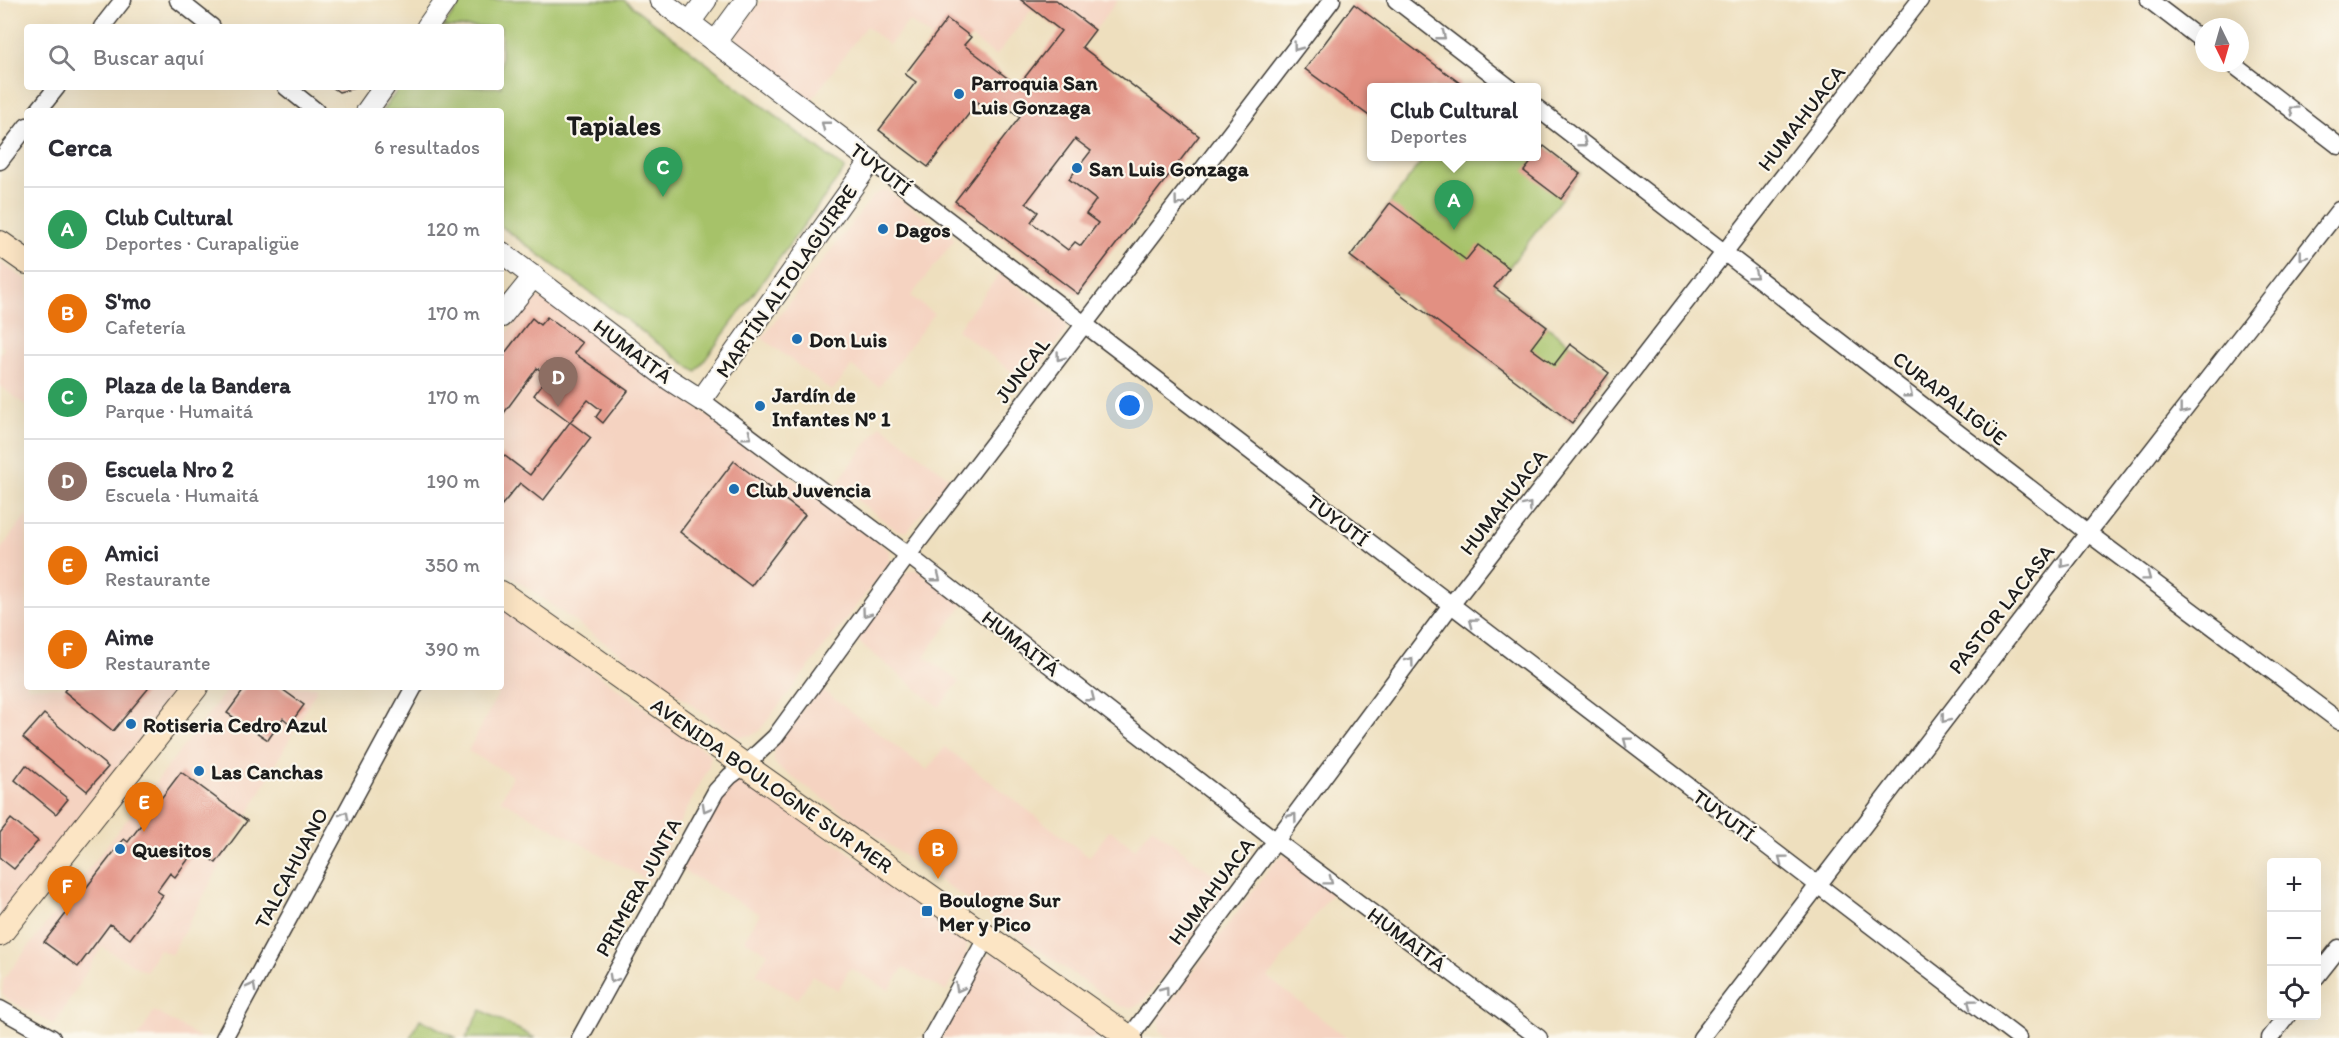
<!DOCTYPE html>
<html lang="es">
<head>
<meta charset="utf-8">
<style>
  body { margin:0; font-family:Itim,sans-serif; background:#f2f2f3; color:#2b2b33 }
  .controls { position:absolute; right:18px; bottom:18px; display:grid; overflow:hidden; border-radius:6px; box-shadow:0 6px 24px #0002 }
  .controls button { width:54px; height:54px; display:grid; place-items:center; padding:0; border:0; border-bottom:2px solid #e1e1e2; background:#fff; color:#2b2b33; font:30px sans-serif }
  .compass { position:absolute; left:2195px; top:18px; width:54px; height:54px; border-radius:50%; background:#fff; box-shadow:0 6px 24px #0002; rotate:175deg }
  .you { position:absolute; left:1130px; top:406px; width:21px; height:21px; margin:-15px; border:4px solid #fff; border-radius:50%; background:#1a73e8; box-shadow:0 0 0 9px #1a73e833 }
  .badge { display:grid; place-items:center; width:39px; height:39px; border-radius:50%; background:#1f6fb2; color:#fff; font-size:20px; font-weight:700 }
  .pin { position:absolute; translate:-50% -50px; filter:drop-shadow(0 2px 3px #0008) }
  .pin::after { content:''; position:absolute; top:32px; width:21px; height:18px; background:inherit; clip-path:polygon(0 0,100% 0,50% 100%) }
  .popup { position:absolute; left:1367px; top:83px; width:174px; height:78px; box-sizing:border-box; display:grid; place-content:center; border-radius:6px; background:#fff; filter:drop-shadow(0 2px 4px #0005); font-size:20px; white-space:nowrap; color:#7c7c81 }
  .popup b { font-size:22px; color:#2b2b33 }
  .popup::after { content:''; position:absolute; left:50%; top:100%; margin-left:-12px; border:12px solid transparent; border-top-color:#fff }
  .list { margin:0; padding:0; list-style:none }
  h2 { display:flex; justify-content:space-between; align-items:center; height:78px; margin:0; padding:0 24px; font-size:26px }
  h2 small { font-size:20px; font-weight:400; color:#7c7c81 }
  .list li { display:grid; grid-template-columns:39px 1fr auto; gap:18px; align-items:center; box-sizing:border-box; height:84px; padding:0 24px; border-top:2px solid #e1e1e2 }
  .list b { display:block; font-size:22px; white-space:nowrap }
  .list p { margin:0; font-size:20px; white-space:nowrap; color:#7c7c81 }
  .list em { font-size:20px; font-style:normal; color:#7c7c81 }
  .icon { flex:none; width:33px; height:33px; fill:none; stroke:currentColor; stroke-width:2; stroke-linecap:round; stroke-linejoin:round }
  .map { position:relative; flex:none; width:2339px; height:1038px; overflow:hidden }
  .search { position:absolute; background:#fff; box-shadow:0 6px 24px #0002; left:24px; top:24px; width:480px; height:66px; display:flex; align-items:center; gap:15px; box-sizing:border-box; padding:0 21px; border-radius:6px; color:#7c7c81; font-size:22px }
  .panel { position:absolute; background:#fff; box-shadow:0 6px 24px #0002; left:24px; top:108px; width:480px; height:582px; border-radius:6px }
  .map>svg:first-child { display:block }
</style>
</head>
<body>
<div class="map">
<svg width="2339" height="1038" viewBox="0 0 2339 1038">
  <rect width="100%" height="100%" fill="#fbf7ec"/>
  <filter id="ink" filterUnits="userSpaceOnUse"><feTurbulence type="fractalNoise" baseFrequency=".0167" numOctaves="2"/><feDisplacementMap in="SourceGraphic" scale="12" xChannelSelector="R" yChannelSelector="G"/><feConvolveMatrix kernelMatrix="1 2 1 2 8 2 1 2 1" color-interpolation-filters="sRGB"/></filter>
  <filter id="wash" filterUnits="userSpaceOnUse"><feTurbulence type="fractalNoise" baseFrequency=".008" numOctaves="4" result="noise"/><feDisplacementMap in="SourceGraphic" scale="24" xChannelSelector="R" yChannelSelector="G"/><feGaussianBlur stdDeviation="1.35" result="paint"/><feColorMatrix in="noise" values="0 0 0 0 0 0 0 0 0 0 0 0 0 0 0 0 0 1.4 0 .05"/><feComposite in="paint" operator="in"/></filter>
  <g filter="url(#wash)">
    <rect width="100%" height="100%" fill="#eedfbe"/>
    <!-- built -->
    <path fill="#f5d3c1" d="M762 0H1118L1082 47 1199 136 1078 294 955 201 1020 117 1004 105 1060 30 1032 9 996 56 947 20 932 38 909 21 889 45 866 26 810 102 738 47 737 33Z
      M887 190 955 239 911 296 934 314 879 387 852 366 832 391 762 338 874 195 881 191Z
      M0 262 27 280V406L0 386V353L4 348 0 344Z
      M1000 273 1067 323 1065 333 1027 383 957 330Z
      M539 298 552 300 890 551 889 564 759 731 752 735 740 737 735 735 501 569V341L532 300Z
      M881 425 950 478 907 532 896 530 836 484Z
      M27 514V687H179L0 922V550Z
      M912 570H917L964 604 924 656 959 682 939 707 855 639 906 573Z
      M501 606 711 755 708 769 649 881 501 800 513 776 468 751 501 688Z
      M229 687H318L171 955 159 949 146 972 102 947 54 1025 7 999 2 993 3 980Z
      M820 688 927 770 945 747 1089 857 1110 830 1135 849 1152 827 1231 888 1142 1003 1131 1008 1119 1006 778 767 774 761V746Z
      M743 779 965 932 967 941 966 958 946 991 903 968 889 990 850 968 838 990 812 975 798 999 756 974 768 953 744 940 760 914 678 868 730 784Z
      M1283 856H1289L1336 888 1268 978 1347 1038H1168L1160 1030V1016L1276 860Z
      M994 952 1122 1038H941L985 958Z
      M154 1011 201 1038H138Z"/>
    <!-- green -->
    <path fill="#a6c269" stroke="#616f42" stroke-width="1.5" d="M463 0H624L845 169 696 372 501 226V111H382L400 87H501V27H443Z
      M1537 141 1580 174 1494 287 1609 373 1572 423 1350 256 1424 158 1422 157 1537 156Z
      M481 1010 535 1038H466Z
      M420 1019 457 1038H410Z"/>
    <g id="blocks">
      <!-- building -->
      <path fill="#e29082" fill-rule="evenodd" d="M1021 0H1056L1095 30 1082 47 1199 136 1078 294 955 201 1020 117 1004 105 996 115 978 102 928 167 879 130 916 82 905 74 947 19 971 37 964 45 1018 86 1061 31ZM1075 139 1091 151 1069 179 1096 200 1086 214 1098 223 1081 246 1075 242 1068 250 1031 222 1038 212 1026 203Z
        M1354 4 1461 84 1459 88H1372V118L1305 69Z
        M332 87H355V88L339 92Z
        M1544 146 1580 174 1561 199 1524 171Z
        M1390 203 1466 260 1478 245 1509 268 1494 287 1547 327 1531 348 1554 365 1570 344 1609 373 1572 423 1350 256Z
        M547 317 582 343 574 353 628 391 603 423 596 417 601 410 588 400 570 422 534 395 548 376 537 368 501 417V358L532 318 540 325Z
        M570 422 591 438 543 501 520 483 501 506V453L530 475Z
        M734 461 805 515 751 586 680 532Z
        M67 687H147L148 689 113 731 64 691Z
        M246 687H279L304 705 290 724 283 718 268 740 227 713Z
        M44 714 108 767 87 791 23 738Z
        M26 765 68 799 56 814 15 780Z
        M181 772 247 821 216 863 196 849 175 877 170 873 157 891 163 895 130 939 110 924 78 967 44 942 124 839 128 842Z
        M11 819 38 841 14 869 0 858V833Z"/>
    </g>
  </g>
  <g filter="url(#ink)">
    <use href="#blocks" fill-opacity="0" stroke="#3c3934" stroke-width="1.5"/>
    <g fill="none" stroke-linecap="round" stroke-linejoin="round">
      <defs>
        <path id="minor" d="M178 0 212 27
          M1396 0 1510 88
          M2149 0 2204 42
          M102 27 123 0
          M2231 63 2339 146
          M286 87 316 111
          M1537 108 2088 533 2339 721
          M38 111 57 87
          M0 161 27 126
          M871 161 2018 1038
          M701 400 908 555 1276 841 1539 1038
          M2316 977 2339 948
          M0 1009 52 1038
          M1130 1037 1451 605 1920 0
          M224 1038 414 687
          M580 1038 716 791 730 776 745 765 775 737 908 555 1332 0
          M931 1038 987 937
          M1701 1038 2088 533 2339 210
          M2270 1038 2287 1016"/>
        <path id="tertiary" d="M690 22 706 0
          M427 27 446 0
          M716 41 746 0
          M367 111 384 87
          M501 252 670 380 701 400 871 161 660 0
          M501 317 534 276"/>
        <path id="secondary" d="M0 243 27 262
          M501 593 1130 1038
          M0 934 196 687"/>
      </defs>
      <!-- minor casing -->
      <use href="#minor" stroke="#3c3934" stroke-width="19"/>
      <!-- tertiary casing -->
      <use href="#tertiary" stroke="#3c3934" stroke-width="23"/>
      <!-- secondary casing -->
      <use href="#secondary" stroke="#3c3934" stroke-width="26"/>
      <!-- minor -->
      <use href="#minor" stroke="#fff" stroke-width="16"/>
      <!-- tertiary -->
      <use href="#tertiary" stroke="#fff" stroke-width="21"/>
      <!-- secondary -->
      <use href="#secondary" stroke="#fce5c4" stroke-width="24"/>
    </g>
    <!-- one-way arrows -->
    <defs><path id="oneway-chevron" d="M-2-3.5L2.5 0L-2 3.5" fill="none" stroke-width="1.6" stroke-linecap="round" stroke-linejoin="round" transform="scale(1.5)"/></defs>
    <g stroke="#999">
      <use href="#oneway-chevron" transform="translate(1442 36) rotate(38)"/>
      <use href="#oneway-chevron" transform="translate(1297 47) rotate(127)"/>
      <use href="#oneway-chevron" transform="translate(2293 110) rotate(-143)"/>
      <use href="#oneway-chevron" transform="translate(825 125) rotate(-142)"/>
      <use href="#oneway-chevron" transform="translate(1583 143) rotate(38)"/>
      <use href="#oneway-chevron" transform="translate(1178 202) rotate(127)"/>
      <use href="#oneway-chevron" transform="translate(2303 256) rotate(128)"/>
      <use href="#oneway-chevron" transform="translate(1754 275) rotate(38)"/>
      <use href="#oneway-chevron" transform="translate(1060 357) rotate(127)"/>
      <use href="#oneway-chevron" transform="translate(1909 394) rotate(38)"/>
      <use href="#oneway-chevron" transform="translate(2183 410) rotate(128)"/>
      <use href="#oneway-chevron" transform="translate(748 436) rotate(37)"/>
      <use href="#oneway-chevron" transform="translate(1528 506) rotate(-52)"/>
      <use href="#oneway-chevron" transform="translate(2064 564) rotate(128)"/>
      <use href="#oneway-chevron" transform="translate(2147 577) rotate(37)"/>
      <use href="#oneway-chevron" transform="translate(937 578) rotate(38)"/>
      <use href="#oneway-chevron" transform="translate(866 613) rotate(126)"/>
      <use href="#oneway-chevron" transform="translate(1473 622) rotate(-143)"/>
      <use href="#oneway-chevron" transform="translate(1410 661) rotate(-53)"/>
      <use href="#oneway-chevron" transform="translate(1091 698) rotate(38)"/>
      <use href="#oneway-chevron" transform="translate(1945 719) rotate(128)"/>
      <use href="#oneway-chevron" transform="translate(1627 741) rotate(-143)"/>
      <use href="#oneway-chevron" transform="translate(706 808) rotate(119)"/>
      <use href="#oneway-chevron" transform="translate(345 815) rotate(-62)"/>
      <use href="#oneway-chevron" transform="translate(1293 817) rotate(-53)"/>
      <use href="#oneway-chevron" transform="translate(1782 859) rotate(-143)"/>
      <use href="#oneway-chevron" transform="translate(1329 881) rotate(37)"/>
      <use href="#oneway-chevron" transform="translate(613 979) rotate(119)"/>
      <use href="#oneway-chevron" transform="translate(252 987) rotate(-62)"/>
      <use href="#oneway-chevron" transform="translate(959 988) rotate(119)"/>
      <use href="#oneway-chevron" transform="translate(1165 990) rotate(-53)"/>
      <use href="#oneway-chevron" transform="translate(1971 1003) rotate(-143)"/>
    </g>
  </g>
  <!-- markers -->
  <g fill="#1f6fb2" stroke="#fbf7ec" stroke-width="2">
    <circle cx="959" cy="94" r="6"/>
    <circle cx="1077" cy="168" r="6"/>
    <circle cx="883" cy="229" r="6"/>
    <circle cx="797" cy="339" r="6"/>
    <circle cx="760" cy="406" r="6"/>
    <circle cx="734" cy="489" r="6"/>
    <circle cx="131" cy="724" r="6"/>
    <circle cx="199" cy="771" r="6"/>
    <circle cx="120" cy="849" r="6"/>
    <rect x="921" y="905" width="12" height="12" rx="3"/>
  </g>
  <g text-anchor="middle" dominant-baseline="central" stroke-width="4.5" stroke-linejoin="round" paint-order="stroke">
    <!-- poi labels -->
    <g font-size="21" font-weight="bold" fill="#1c1c1c" stroke="#fbf7ec" text-anchor="start">
      <text x="971" y="82">Parroquia San<tspan x="971" dy="24">Luis Gonzaga</tspan></text>
      <text x="1089" y="168">San Luis Gonzaga</text>
      <text x="895" y="229">Dagos</text>
      <text x="809" y="339">Don Luis</text>
      <text x="772" y="394">Jardín de<tspan x="772" dy="24">Infantes Nº 1</tspan></text>
      <text x="746" y="489">Club Juvencia</text>
      <text x="143" y="724">Rotiseria Cedro Azul</text>
      <text x="211" y="771">Las Canchas</text>
      <text x="132" y="849">Quesitos</text>
      <text x="939" y="899">Boulogne Sur<tspan x="939" dy="24">Mer y Pico</tspan></text>
    </g>
    <!-- street labels -->
    <g font-size="21" fill="#1c1c1c" stroke="#fbf7ec">
      <text transform="translate(1801 118) rotate(-52)">HUMAHUACA</text>
      <text transform="translate(881 169) rotate(38)">TUYUTÍ</text>
      <text transform="translate(786 281) rotate(-55)">MARTÍN ALTOLAGUIRRE</text>
      <text transform="translate(633 351) rotate(37)">HUMAITÁ</text>
      <text transform="translate(1022 370) rotate(-53)">JUNCAL</text>
      <text transform="translate(1950 398) rotate(38)">CURAPALIGÜE</text>
      <text transform="translate(1503 502) rotate(-52)">HUMAHUACA</text>
      <text transform="translate(1338 520) rotate(37)">TUYUTÍ</text>
      <text transform="translate(2001 609) rotate(-52)">PASTOR LACASA</text>
      <text transform="translate(1021 643) rotate(38)">HUMAITÁ</text>
      <text transform="translate(772 785) rotate(35)">AVENIDA BOULOGNE SUR MER</text>
      <text transform="translate(1724 815) rotate(37)">TUYUTÍ</text>
      <text transform="translate(291 868) rotate(-62)">TALCAHUANO</text>
      <text transform="translate(638 887) rotate(-61)">PRIMERA JUNTA</text>
      <text transform="translate(1211 891) rotate(-53)">HUMAHUACA</text>
      <text transform="translate(1407 939) rotate(37)">HUMAITÁ</text>
    </g>
    <!-- district labels -->
    <g font-size="27" font-weight="bold" fill="#1c1c1c" stroke="#fbf7ec">
      <text x="614" y="125">Tapiales</text>
    </g>
  </g>
</svg>
<div class="controls">
<button>+</button>
<button>−</button>
<button><svg class="icon" aria-label="locate" viewBox="0 0 24 24"><circle cx="12" cy="12" r="6"/><path d="M12 2v4M12 18v4M2 12h4M18 12h4"/></svg></button>
</div>
<svg class="compass" viewBox="-18 -18 36 36"><path d="M0-13l5 13h-10z" fill="#e53935"/><path d="M0 13l5-13h-10z" fill="#7c7c81"/></svg>
<div class="you"></div>
<div class="pin badge" style="left:1454px;top:230px;background:#2e9e5b">A</div>
<div class="popup"><b>Club Cultural</b>Deportes</div>
<div class="pin badge" style="left:938px;top:879px;background:#e8710a">B</div>
<div class="pin badge" style="left:663px;top:197px;background:#2e9e5b">C</div>
<div class="pin badge" style="left:558px;top:407px;background:#8d6e63">D</div>
<div class="pin badge" style="left:144px;top:832px;background:#e8710a">E</div>
<div class="pin badge" style="left:67px;top:916px;background:#e8710a">F</div>
<div class="search"><svg class="icon" aria-label="search" viewBox="0 0 24 24"><circle cx="10" cy="10" r="6"/><path d="M15 15l6 6"/></svg>Buscar aquí</div>
<section class="panel">
<h2>Cerca<small>6 resultados</small></h2>
<ul class="list">
<li><span class="badge" style="background:#2e9e5b">A</span><div><b>Club Cultural</b><p>Deportes · Curapaligüe</p></div><em>120 m</em></li>
<li><span class="badge" style="background:#e8710a">B</span><div><b>S'mo</b><p>Cafetería</p></div><em>170 m</em></li>
<li><span class="badge" style="background:#2e9e5b">C</span><div><b>Plaza de la Bandera</b><p>Parque · Humaitá</p></div><em>170 m</em></li>
<li><span class="badge" style="background:#8d6e63">D</span><div><b>Escuela Nro 2</b><p>Escuela · Humaitá</p></div><em>190 m</em></li>
<li><span class="badge" style="background:#e8710a">E</span><div><b>Amici</b><p>Restaurante</p></div><em>350 m</em></li>
<li><span class="badge" style="background:#e8710a">F</span><div><b>Aime</b><p>Restaurante</p></div><em>390 m</em></li>
</ul>
</section>
</div>
</body>
</html>
